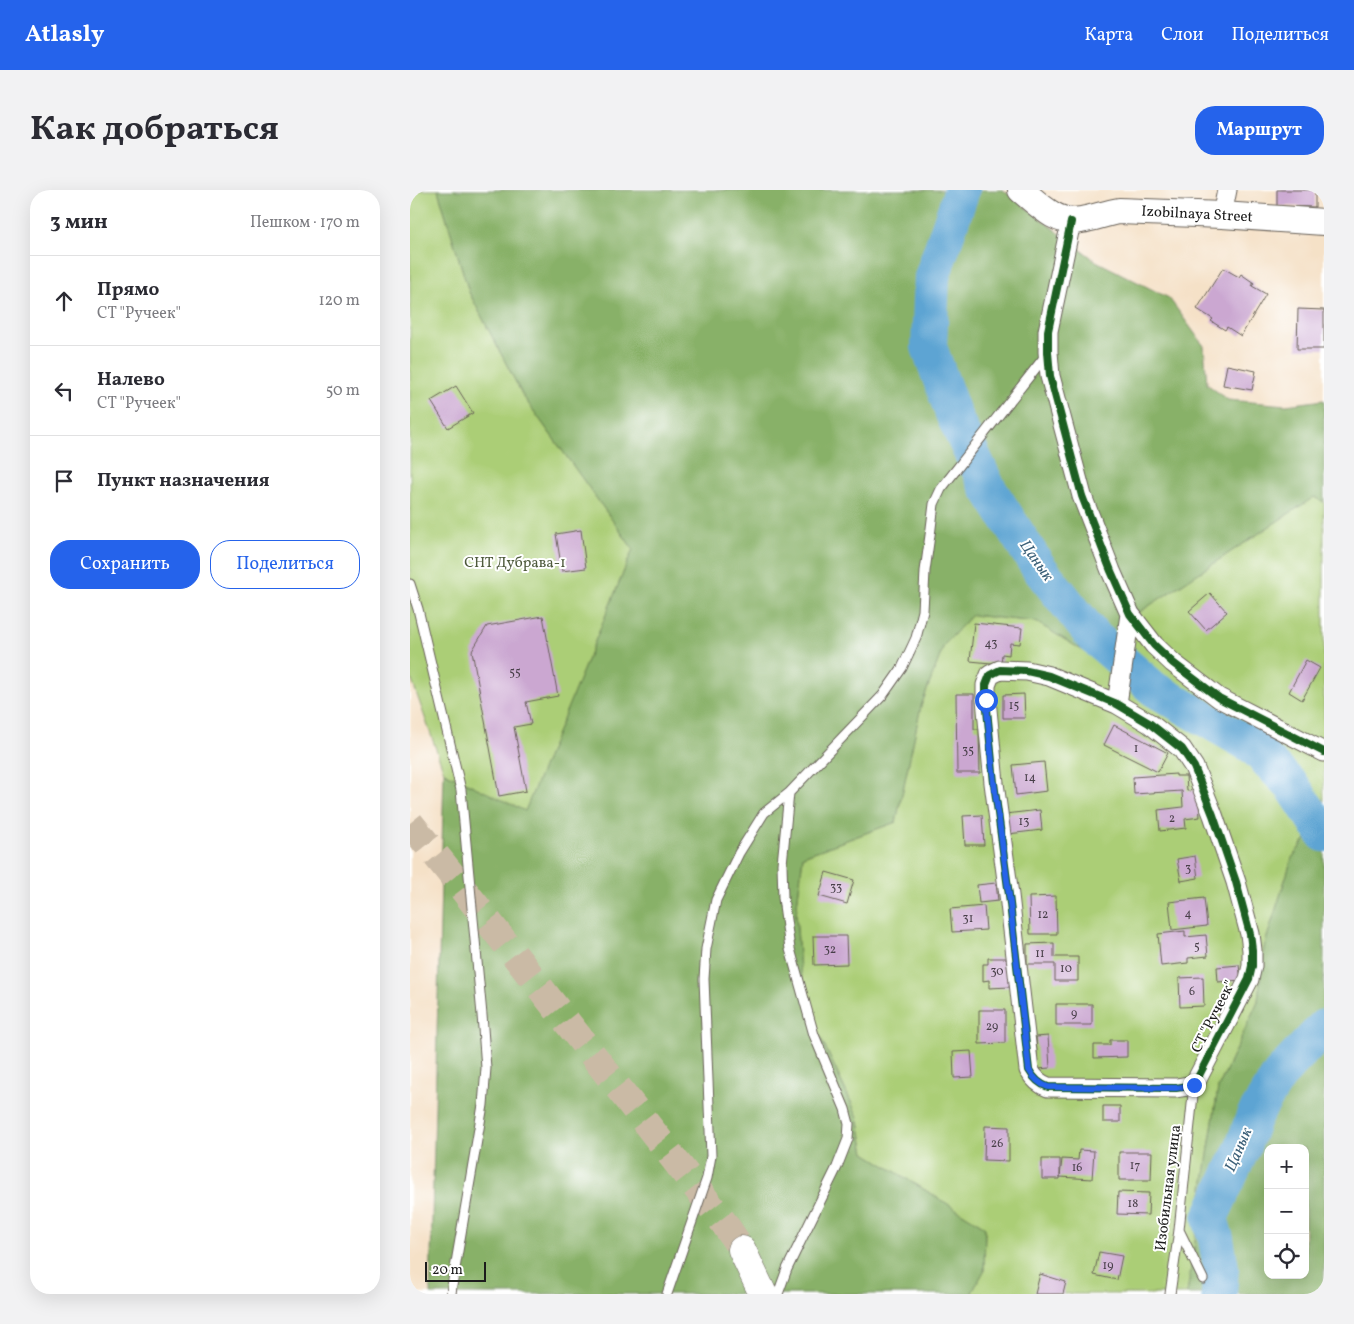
<!DOCTYPE html>
<html lang="ru">
<head>
<meta charset="utf-8">
<style>
  body { margin:0; font-family:Vollkorn,serif; background:#f2f2f3; color:#2b2b33 }
  .controls { position:absolute; right:15px; bottom:15px; display:grid; overflow:hidden; border-radius:10px; box-shadow:0 5px 20px #0002 }
  .controls button { width:45px; height:45px; display:grid; place-items:center; padding:0; border:0; border-bottom:1px solid #e1e1e2; background:#fff; color:#2b2b33; font:25px sans-serif }
  .scale { position:absolute; left:15px; bottom:12px; width:61px; box-sizing:border-box; padding-left:5px; border:2px solid #1c1c1c; border-top:0; font-size:14px; line-height:18px; white-space:nowrap; color:#1c1c1c; -webkit-text-stroke:4px #fff; paint-order:stroke }
  .stop { position:absolute; width:15px; height:15px; margin:-11px; border:4px solid #2563eb; border-radius:50%; background:#fff }
  .stop.end { background:#2563eb; border-color:#fff; box-shadow:0 1px 5px #0008 }
  .list { margin:0; padding:0; list-style:none }
  h2 { display:flex; justify-content:space-between; align-items:center; height:65px; margin:0; padding:0 20px; font-size:21px }
  h2 small { font-size:16px; font-weight:400; color:#7c7c81 }
  .list li { display:grid; grid-template-columns:32px 1fr auto; gap:15px; align-items:center; box-sizing:border-box; height:90px; padding:0 20px; border-top:1px solid #e1e1e2 }
  .list b { display:block; font-size:19px; white-space:nowrap }
  .list p { margin:0; font-size:16px; white-space:nowrap; color:#7c7c81 }
  .list em { font-size:16px; font-style:normal; color:#7c7c81 }
  .actions { display:flex; gap:10px; padding:15px 20px }
  .actions a { flex:1; padding:11px 0; border:1px solid #2563eb; border-radius:20px; text-align:center; font-size:18px; color:#2563eb }
  .actions .main { background:#2563eb; color:#fff }
  .icon { flex:none; width:28px; height:28px; fill:none; stroke:currentColor; stroke-width:2; stroke-linecap:round; stroke-linejoin:round }
  .map { position:relative; flex:none; width:914px; height:1104px; overflow:hidden; border-radius:20px }
  header { display:flex; align-items:center; gap:30px; box-sizing:border-box; height:70px; padding:0 25px; background:#2563eb; color:#fff }
  header strong { font-size:24px }
  nav { display:flex; gap:28px; margin-inline-start:auto; font-size:18px }
  .intro { display:flex; align-items:center; justify-content:space-between; box-sizing:border-box; height:120px; padding:0 30px }
  h1 { margin:0; font-size:35px }
  .button { padding:12px 22px; border-radius:20px; background:#2563eb; color:#fff; font-size:18px; font-weight:700 }
  main { display:flex; gap:30px; padding:0 30px }
  aside { flex:1; background:#fff; border-radius:20px; box-shadow:0 5px 20px #0002 }
  .map>svg:first-child { display:block }
</style>
</head>
<body>
<header>
<strong>Atlasly</strong>
<nav><a>Карта</a><a>Слои</a><a>Поделиться</a></nav>
</header>
<div class="intro"><h1>Как добраться</h1><a class="button">Маршрут</a></div>
<main>
<aside>
<h2>3 мин<small>Пешком · 170 m</small></h2>
<ul class="list">
<li><svg class="icon" aria-label="ahead" viewBox="0 0 24 24"><path d="M12 20V5M6 11l6-6 6 6"/></svg><div><b>Прямо</b><p>СТ &quot;Ручеек&quot;</p></div><em>120 m</em></li>
<li><svg class="icon" aria-label="left" viewBox="0 0 24 24"><path d="M17 20v-9H6M10 6l-5 5 5 5"/></svg><div><b>Налево</b><p>СТ &quot;Ручеек&quot;</p></div><em>50 m</em></li>
<li><svg class="icon" aria-label="arrive" viewBox="0 0 24 24"><path d="M6 21V4h12l-3 4 3 4H6"/></svg><div><b>Пункт назначения</b></div></li>
</ul>
<div class="actions"><a class="main">Сохранить</a><a>Поделиться</a></div>
</aside>
<div class="map">
<svg width="914" height="1104" viewBox="0 0 914 1104">
  <rect width="100%" height="100%" fill="#fff"/>
  <filter id="ink" filterUnits="userSpaceOnUse"><feTurbulence type="fractalNoise" baseFrequency=".02" numOctaves="2"/><feDisplacementMap in="SourceGraphic" scale="10" xChannelSelector="R" yChannelSelector="G"/><feConvolveMatrix kernelMatrix="1 2 1 2 8 2 1 2 1" color-interpolation-filters="sRGB"/></filter>
  <filter id="wash" filterUnits="userSpaceOnUse"><feTurbulence type="fractalNoise" baseFrequency=".0096" numOctaves="4" result="noise"/><feDisplacementMap in="SourceGraphic" scale="20" xChannelSelector="R" yChannelSelector="G"/><feGaussianBlur stdDeviation="1.12" result="paint"/><feColorMatrix in="noise" values="0 0 0 0 0 0 0 0 0 0 0 0 0 0 0 0 0 1.4 0 .05"/><feComposite in="paint" operator="in"/></filter>
  <g filter="url(#wash)">
    <rect width="100%" height="100%" fill="#f5e1c7"/>
    <!-- green -->
    <path fill="#abce76" stroke="#647549" d="M0 0H28L59 102 113 206 223 359 115 622 34 582 0 485Z
      M904 307 914 312V624L882 668 854 757 848 811 808 898 777 1104H561L574 1081 575 1037 455 963 448 927 408 842 390 780 386 724 393 666 486 632 511 516 534 455 562 425 626 432 672 460Z"/>
    <!-- forest -->
    <path fill="#88b167" stroke="#526642" fill-rule="evenodd" d="M28 0H593L686 71 759 108 794 156 797 194 818 210 876 215 914 210V312L904 307 672 460 626 432 562 425 534 455 511 516 486 632 393 666 386 724 390 780 408 842 448 927 455 963 575 1037 574 1081 561 1104H20L34 582 115 621 223 359 113 206 59 102Z
      M914 624V1104H777L808 898 848 811 854 757 882 668ZM858 958H895V1085H858Z"/>
    <g fill="none" stroke-linecap="round" stroke-linejoin="round">
      <!-- river -->
      <path stroke="#5da4d3" stroke-width="36" d="M552 0 522 87 519 157 544 226 578 298 629 378 682 445 744 499 844 557 883 597 914 644
        M809 1104 811 1078 806 1049 800 1028 832 959 844 926 870 884 914 837"/>
    </g>
    <g id="blocks">
      <!-- building -->
      <path fill="#cba7d1" d="M867 0H905V17L867 16Z
        M813 78 829 87 831 84 844 93 842 96 856 104 831 146 817 137 815 140 801 131 803 129 787 119Z
        M888 119 914 120V159H887Z
        M817 175 846 181 842 200 813 195Z
        M46 196 63 223 38 238 21 211Z
        M171 340 176 378 152 381 146 344Z
        M800 403 817 422 796 440 779 421Z
        M133 426 148 506 116 512 121 534 104 537 116 601 89 606 62 461 77 436Z
        M564 433 612 438 610 454 600 453 599 465 592 464 591 474 560 471Z
        M896 470 910 478 892 510 879 502Z
        M546 504H564V539H569L570 583H547Z
        M614 504 615 528H593V505Z
        M704 535 758 563 748 582 694 555Z
        M634 572 637 601 606 605 603 575Z
        M766 584V586H776L777 601 788 600 790 627 775 629 776 638 750 641 748 620 773 617 772 601 724 604 723 587Z
        M630 620 632 640 598 644 595 624Z
        M572 625 574 655H555L553 626Z
        M785 666 788 688 771 691 767 669Z
        M416 682 444 690 437 714 409 706Z
        M586 693 588 711 569 713 567 695Z
        M646 706 647 744H620L619 707Z
        M794 708 797 736 762 740 759 712Z
        M574 716 576 740 542 742 540 719Z
        M775 741V747L796 745 798 766 778 768V773L751 776 748 744Z
        M403 746H436L437 774 404 775Z
        M644 753V767H668V791H645V774H617V754Z
        M578 768H600V797L579 798V790L573 791V774H578Z
        M829 775 831 790 808 792 807 777Z
        M793 787 794 816 770 817 769 788Z
        M646 814H682V835H646Z
        M569 820H595V853L569 854Z
        M638 846 640 878 628 879 626 847Z
        M700 850H717V867L684 868V855H700Z
        M561 861 563 887 544 888 543 862Z
        M693 916H710V932H693Z
        M575 936 599 937V971L574 970Z
        M669 960 684 961 682 989 650 987 652 969 668 970Z
        M709 962H742L741 990H709Z
        M632 969H650V989H632Z
        M708 1002 739 1003 738 1025 707 1024Z
        M689 1062 712 1066 707 1090 684 1085Z
        M630 1084 656 1092 653 1104H625Z"/>
    </g>
  </g>
  <g filter="url(#ink)">
    <use href="#blocks" fill-opacity="0" stroke="#686158" stroke-width="1"/>
    <g fill="none" stroke-linecap="round" stroke-linejoin="round">
      <!-- primary-tunnel -->
      <path stroke="#cabaa5" stroke-width="28" stroke-dasharray="28 14" stroke-linecap="butt" d="M0 633 49 694 314 1033 332 1060"/>
      <defs>
        <path id="lane" d="M0 394 8 419 51 600 72 825 76 878 73 915 42 1096 41 1104
          M769 1040 793 1089
          M257 1104 297 988 301 966 294 789 296 759 306 710 329 663 354 623 379 603 473 505 492 478 506 448 513 421 515 381 521 338 524 314 531 299 636 165
          M368 1104 377 1079 427 977 438 949 439 934 435 919 404 845 380 759 373 708 372 674 379 603
          M760 1104 769 1040 784 895"/>
        <path id="street" d="M812 25 817 0
          M661 32 638 141V162L640 186 672 306 701 381 720 424 744 455 763 473 809 508 914 562
          M590 480 617 481 639 486 707 514 739 533 772 559 784 577 803 625 826 692 840 744 842 760V776L839 789 784 895 766 898 638 897C629 894 624 889 619 880L599 705 584 593 576 509V495L580 485Z
          M707 514 720 424"/>
        <path id="secondary" d="M611 0C628 14 647 35 671 30 684 28 696 23 709 21L812 25 914 32"/>
        <path id="primary" d="M332 1060 353 1104"/>
      </defs>
      <!-- lane casing -->
      <use href="#lane" stroke="#686158" stroke-width="11"/>
      <!-- street casing -->
      <use href="#street" stroke="#686158" stroke-width="21"/>
      <!-- secondary casing -->
      <use href="#secondary" stroke="#686158" stroke-width="28"/>
      <!-- primary casing -->
      <use href="#primary" stroke="#686158" stroke-width="29"/>
      <!-- lane -->
      <use href="#lane" stroke="#fff" stroke-width="9"/>
      <!-- street -->
      <use href="#street" stroke="#fff" stroke-width="19"/>
      <!-- secondary -->
      <use href="#secondary" stroke="#fff" stroke-width="26"/>
      <!-- primary -->
      <use href="#primary" stroke="#fff" stroke-width="28"/>
      <defs>
        <path id="cycleway" d="M661 32 638 141V162L640 186 672 306 701 381 720 424 744 455 763 473 809 508 914 562
          M590 480 617 481 639 486 707 514 739 533 772 559 784 577 803 625 826 692 840 744 842 760V776L839 789 784 895 766 898 638 897C629 894 624 889 619 880L599 705 584 593 576 509V495L580 485Z"/>
      </defs>
      <!-- cycleway casing -->
      <use href="#cycleway" stroke="#fff" stroke-width="11"/>
      <!-- cycleway -->
      <use href="#cycleway" stroke="#1b5e20" stroke-width="8"/>
    </g>
  </g>
  <g fill="none" stroke-linecap="round" stroke-linejoin="round" filter="url(#ink)">
    <!-- route -->
    <path stroke="#2563eb" stroke-width="6" d="M576 510 584 593 599 705 619 880C624 889 629 894 638 897L766 898 784 895"/>
  </g>
  <g text-anchor="middle" dominant-baseline="central" stroke-width="4" stroke-linejoin="round" paint-order="stroke">
    <!-- number labels -->
    <g font-size="12" fill="#483f49">
      <text x="581" y="454">43</text>
      <text x="105" y="483">55</text>
      <text x="604" y="516">15</text>
      <text x="726" y="559">1</text>
      <text x="558" y="561">35</text>
      <text x="620" y="588">14</text>
      <text x="762" y="629">2</text>
      <text x="614" y="632">13</text>
      <text x="778" y="679">3</text>
      <text x="426" y="698">33</text>
      <text x="778" y="724">4</text>
      <text x="633" y="725">12</text>
      <text x="558" y="729">31</text>
      <text x="787" y="757">5</text>
      <text x="420" y="760">32</text>
      <text x="630" y="764">11</text>
      <text x="656" y="779">10</text>
      <text x="587" y="782">30</text>
      <text x="782" y="802">6</text>
      <text x="664" y="824">9</text>
      <text x="582" y="837">29</text>
      <text x="587" y="954">26</text>
      <text x="725" y="976">17</text>
      <text x="667" y="978">16</text>
      <text x="723" y="1014">18</text>
      <text x="698" y="1076">19</text>
    </g>
    <!-- street labels -->
    <g font-size="15" fill="#1c1c1c" stroke="#fff">
      <text transform="translate(787 25) rotate(3)">Izobilnaya Street</text>
      <text transform="translate(804 827) rotate(-63)">СТ "Ручеек"</text>
      <text transform="translate(759 998) rotate(-83)">Изобильная улица</text>
    </g>
    <!-- park labels -->
    <g font-size="15" fill="#4e5a3c" stroke="#fff">
      <text x="105" y="373">СНТ Дубрава-1</text>
    </g>
    <!-- water labels -->
    <g font-size="16" font-style="italic" fill="#3c6078" stroke="#fff">
      <text transform="translate(626 371) rotate(55)">Цанык</text>
      <text transform="translate(829 960) rotate(-67)">Цанык</text>
    </g>
  </g>
</svg>
<div class="controls">
<button>+</button>
<button>−</button>
<button><svg class="icon" aria-label="locate" viewBox="0 0 24 24"><circle cx="12" cy="12" r="6"/><path d="M12 2v4M12 18v4M2 12h4M18 12h4"/></svg></button>
</div>
<div class="scale">20 m</div>
<div class="stop" style="left:576px;top:510px"></div>
<div class="stop end" style="left:784px;top:895px"></div>
</div>
</main>
</body>
</html>
